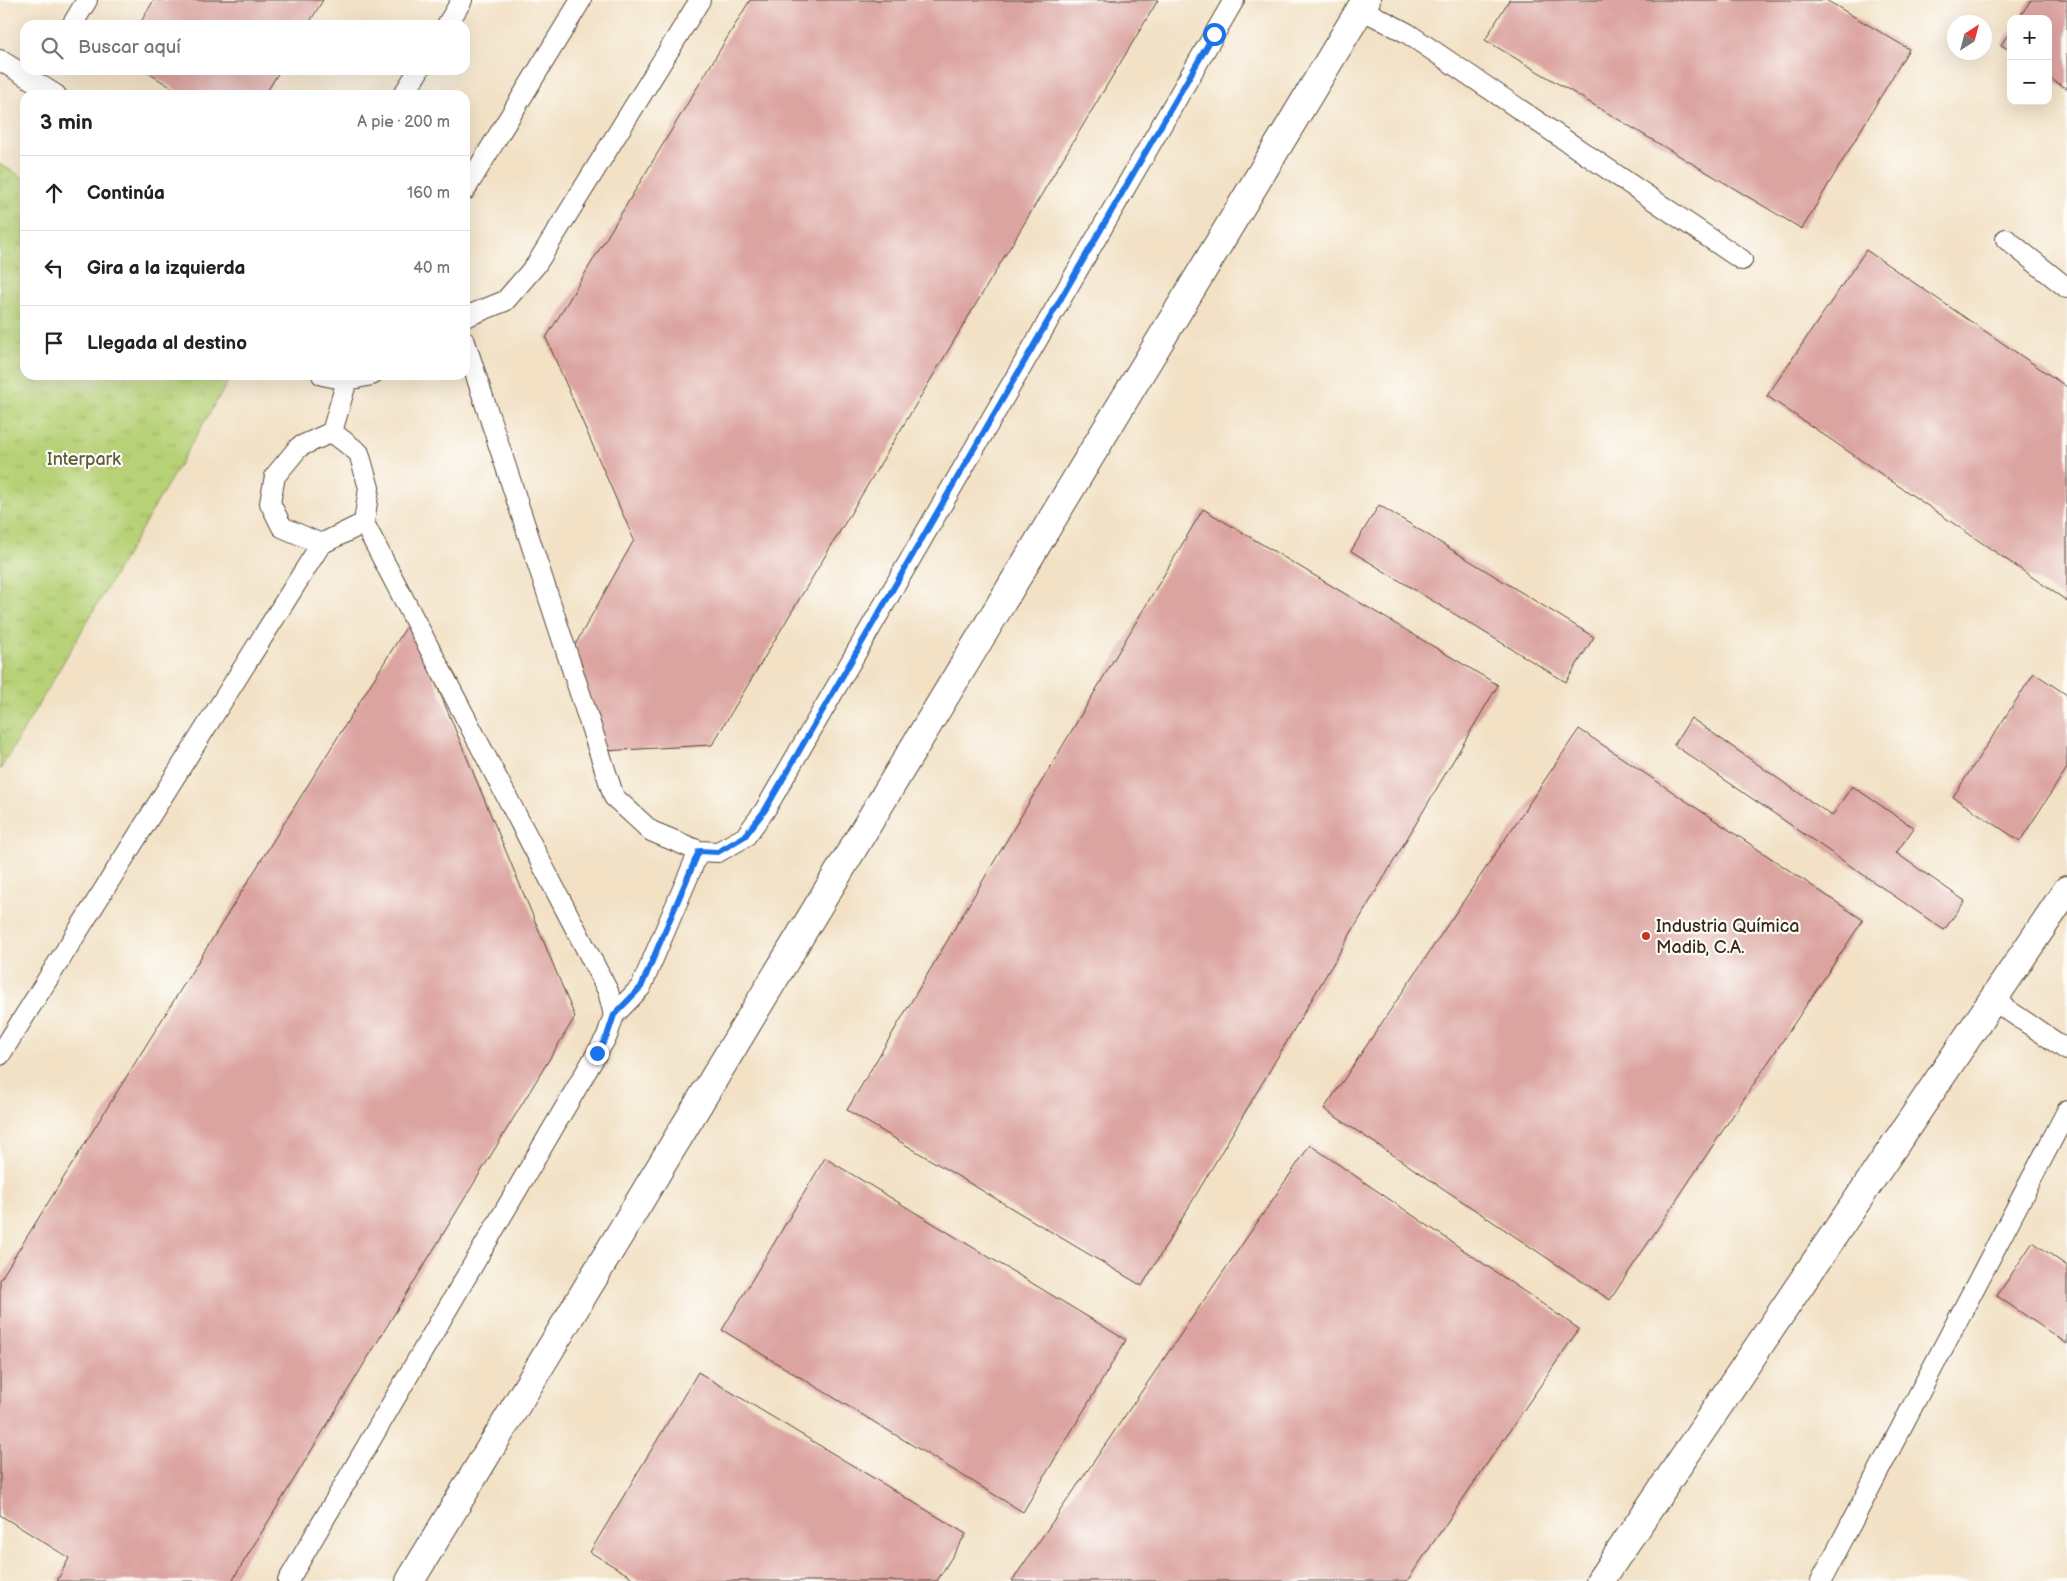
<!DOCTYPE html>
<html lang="es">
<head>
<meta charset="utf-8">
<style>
  body { margin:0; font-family:"Balsamiq Sans",sans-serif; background:#f2f2f2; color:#222 }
  .controls { position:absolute; right:15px; top:15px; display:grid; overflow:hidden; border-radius:10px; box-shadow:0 5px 20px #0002 }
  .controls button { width:45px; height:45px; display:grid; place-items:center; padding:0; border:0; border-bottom:1px solid #e0e0e0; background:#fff; color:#222; font:25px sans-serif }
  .compass { position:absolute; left:1947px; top:15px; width:45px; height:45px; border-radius:50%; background:#fff; box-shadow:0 5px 20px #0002; rotate:36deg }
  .stop { position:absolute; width:15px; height:15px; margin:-11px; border:4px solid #1a73e8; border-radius:50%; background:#fff }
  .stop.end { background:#1a73e8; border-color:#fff; box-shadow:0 1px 5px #0008 }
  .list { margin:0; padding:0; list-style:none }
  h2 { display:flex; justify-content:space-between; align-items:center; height:65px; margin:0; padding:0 20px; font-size:21px }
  h2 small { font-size:16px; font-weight:400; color:#767676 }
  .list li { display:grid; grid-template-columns:32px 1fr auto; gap:15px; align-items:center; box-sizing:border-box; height:75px; padding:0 20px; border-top:1px solid #e0e0e0 }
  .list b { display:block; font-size:19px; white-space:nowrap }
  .list em { font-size:16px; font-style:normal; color:#767676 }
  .icon { flex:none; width:28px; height:28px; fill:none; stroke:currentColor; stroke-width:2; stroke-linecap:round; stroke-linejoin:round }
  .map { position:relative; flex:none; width:2067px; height:1581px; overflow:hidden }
  .search { position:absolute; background:#fff; box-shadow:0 5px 20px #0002; left:20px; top:20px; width:450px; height:55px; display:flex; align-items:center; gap:12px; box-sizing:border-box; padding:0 18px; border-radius:15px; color:#767676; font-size:19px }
  .panel { position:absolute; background:#fff; box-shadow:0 5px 20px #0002; left:20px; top:90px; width:450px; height:290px; border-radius:15px }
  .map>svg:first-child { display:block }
</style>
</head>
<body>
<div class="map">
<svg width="2067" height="1581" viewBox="0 0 2067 1581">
  <defs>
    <pattern id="park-tufts" width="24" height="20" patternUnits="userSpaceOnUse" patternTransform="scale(1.25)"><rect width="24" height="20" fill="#b7d177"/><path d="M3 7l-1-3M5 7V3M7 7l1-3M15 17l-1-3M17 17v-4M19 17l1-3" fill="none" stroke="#9eb466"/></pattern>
  </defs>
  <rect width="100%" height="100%" fill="#fdfcf7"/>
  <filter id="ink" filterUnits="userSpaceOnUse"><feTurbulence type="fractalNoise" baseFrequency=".02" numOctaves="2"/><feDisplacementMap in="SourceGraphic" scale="10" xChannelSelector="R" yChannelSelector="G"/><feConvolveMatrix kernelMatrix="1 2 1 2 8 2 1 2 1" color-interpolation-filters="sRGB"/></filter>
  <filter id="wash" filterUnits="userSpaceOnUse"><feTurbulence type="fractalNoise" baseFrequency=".0096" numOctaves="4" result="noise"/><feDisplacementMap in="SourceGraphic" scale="20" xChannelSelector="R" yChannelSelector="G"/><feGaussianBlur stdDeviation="1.12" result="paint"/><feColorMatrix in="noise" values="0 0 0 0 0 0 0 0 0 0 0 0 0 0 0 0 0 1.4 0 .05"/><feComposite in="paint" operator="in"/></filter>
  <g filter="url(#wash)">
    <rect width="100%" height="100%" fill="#f2e1c5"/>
    <!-- park -->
    <path fill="url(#park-tufts)" stroke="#797e4a" d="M0 164 25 179V375H232L0 770Z"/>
    <g id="blocks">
      <!-- building -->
      <path fill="#dca4a1" d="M154 0H323L308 25H139Z
        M750 0H1158L712 745 603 751 575 645 634 540 546 338Z
        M1509 0H1826L1909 49 1802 229 1485 40Z
        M2031 0H2067V89L2048 77V19H2018Z
        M2011 30V51L2001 45Z
        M143 70H280L265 95H184Z
        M1866 250 2067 387V601L1767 396Z
        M1379 505 1594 637 1566 682 1351 551Z
        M1203 509 1498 685 1142 1286 847 1110Z
        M410 621 575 1017 232 1581H57L69 1558 0 1515V1280Z
        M2034 673 2067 695V768L2020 841 1953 797Z
        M1691 718 1832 816 1852 786 1914 828 1896 853 1965 901 1944 930 1674 745Z
        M1579 729 1863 920 1610 1300 1324 1109Z
        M1310 1145 1579 1329 1407 1581H1012Z
        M825 1158 1126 1340 1023 1512 722 1330Z
        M2033 1242 2067 1266V1344L1997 1296Z
        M698 1372 966 1534 937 1581H638L590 1552Z"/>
    </g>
  </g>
  <g filter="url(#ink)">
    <use href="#blocks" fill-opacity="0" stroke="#564537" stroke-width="1"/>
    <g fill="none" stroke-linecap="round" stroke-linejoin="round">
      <defs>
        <path id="service" d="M1361 9 1407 33 1742 260
          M72 25 87 0
          M447 25 462 0
          M0 60 56 95
          M403 95 419 70
          M465 190 581 0
          M2006 239 2067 288
          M465 317 505 301 536 265 700 0
          M465 342 614 797 651 831 699 851 718 852 745 837 765 810 1234 0
          M322 375 347 380 372 375
          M321 544 282 527 270 503 275 476 299 447 332 432 347 380
          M1993 1000 2067 1050
          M614 1015 641 987 699 851
          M0 1055 321 544 364 523 369 488 359 453 332 432
          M288 1581 607 1036 614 1015 608 991 364 523
          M1821 1581 2067 1111"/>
        <path id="minor" d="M410 1581 1366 0
          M1600 1581 2067 890"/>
      </defs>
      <!-- service casing -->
      <use href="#service" stroke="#564537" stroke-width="22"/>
      <!-- minor casing -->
      <use href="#minor" stroke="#564537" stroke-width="30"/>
      <!-- service -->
      <use href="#service" stroke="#fff" stroke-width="20"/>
      <!-- minor -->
      <use href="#minor" stroke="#fff" stroke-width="28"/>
    </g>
  </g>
  <g fill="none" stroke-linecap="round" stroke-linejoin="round" filter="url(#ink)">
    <!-- route -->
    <path stroke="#1a73e8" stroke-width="6" d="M597 1053 607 1036 614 1015 641 987 699 851 718 852 745 836 765 810 1214 34"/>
  </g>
  <!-- markers -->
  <circle fill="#c8321e" stroke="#fdfcf7" stroke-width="2" cx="1646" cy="936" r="5"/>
  <g text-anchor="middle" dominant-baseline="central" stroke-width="4.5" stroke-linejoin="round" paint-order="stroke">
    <!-- park labels -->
    <g font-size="18" fill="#605c39" stroke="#fdfcf7">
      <text x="84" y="459">Interpark</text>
    </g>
    <!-- poi labels -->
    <g font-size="18" fill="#3b2a1e" stroke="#fdfcf7" text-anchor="start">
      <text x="1656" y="926">Industria Química<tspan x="1656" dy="21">Madib, C.A.</tspan></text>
    </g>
  </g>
</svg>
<div class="controls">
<button>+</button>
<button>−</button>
</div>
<svg class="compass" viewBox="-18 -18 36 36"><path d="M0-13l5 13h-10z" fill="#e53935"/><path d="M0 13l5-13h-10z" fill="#767676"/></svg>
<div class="stop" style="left:1214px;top:34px"></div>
<div class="stop end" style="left:597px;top:1053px"></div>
<div class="search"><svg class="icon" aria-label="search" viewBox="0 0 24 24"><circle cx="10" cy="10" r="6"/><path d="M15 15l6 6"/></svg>Buscar aquí</div>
<section class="panel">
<h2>3 min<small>A pie · 200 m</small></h2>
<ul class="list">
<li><svg class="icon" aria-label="ahead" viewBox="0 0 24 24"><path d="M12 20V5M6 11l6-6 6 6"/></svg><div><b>Continúa</b></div><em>160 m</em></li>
<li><svg class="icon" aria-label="left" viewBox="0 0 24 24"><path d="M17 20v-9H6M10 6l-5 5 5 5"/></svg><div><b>Gira a la izquierda</b></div><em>40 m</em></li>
<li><svg class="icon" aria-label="arrive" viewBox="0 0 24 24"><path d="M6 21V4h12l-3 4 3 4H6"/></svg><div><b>Llegada al destino</b></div></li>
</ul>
</section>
</div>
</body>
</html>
